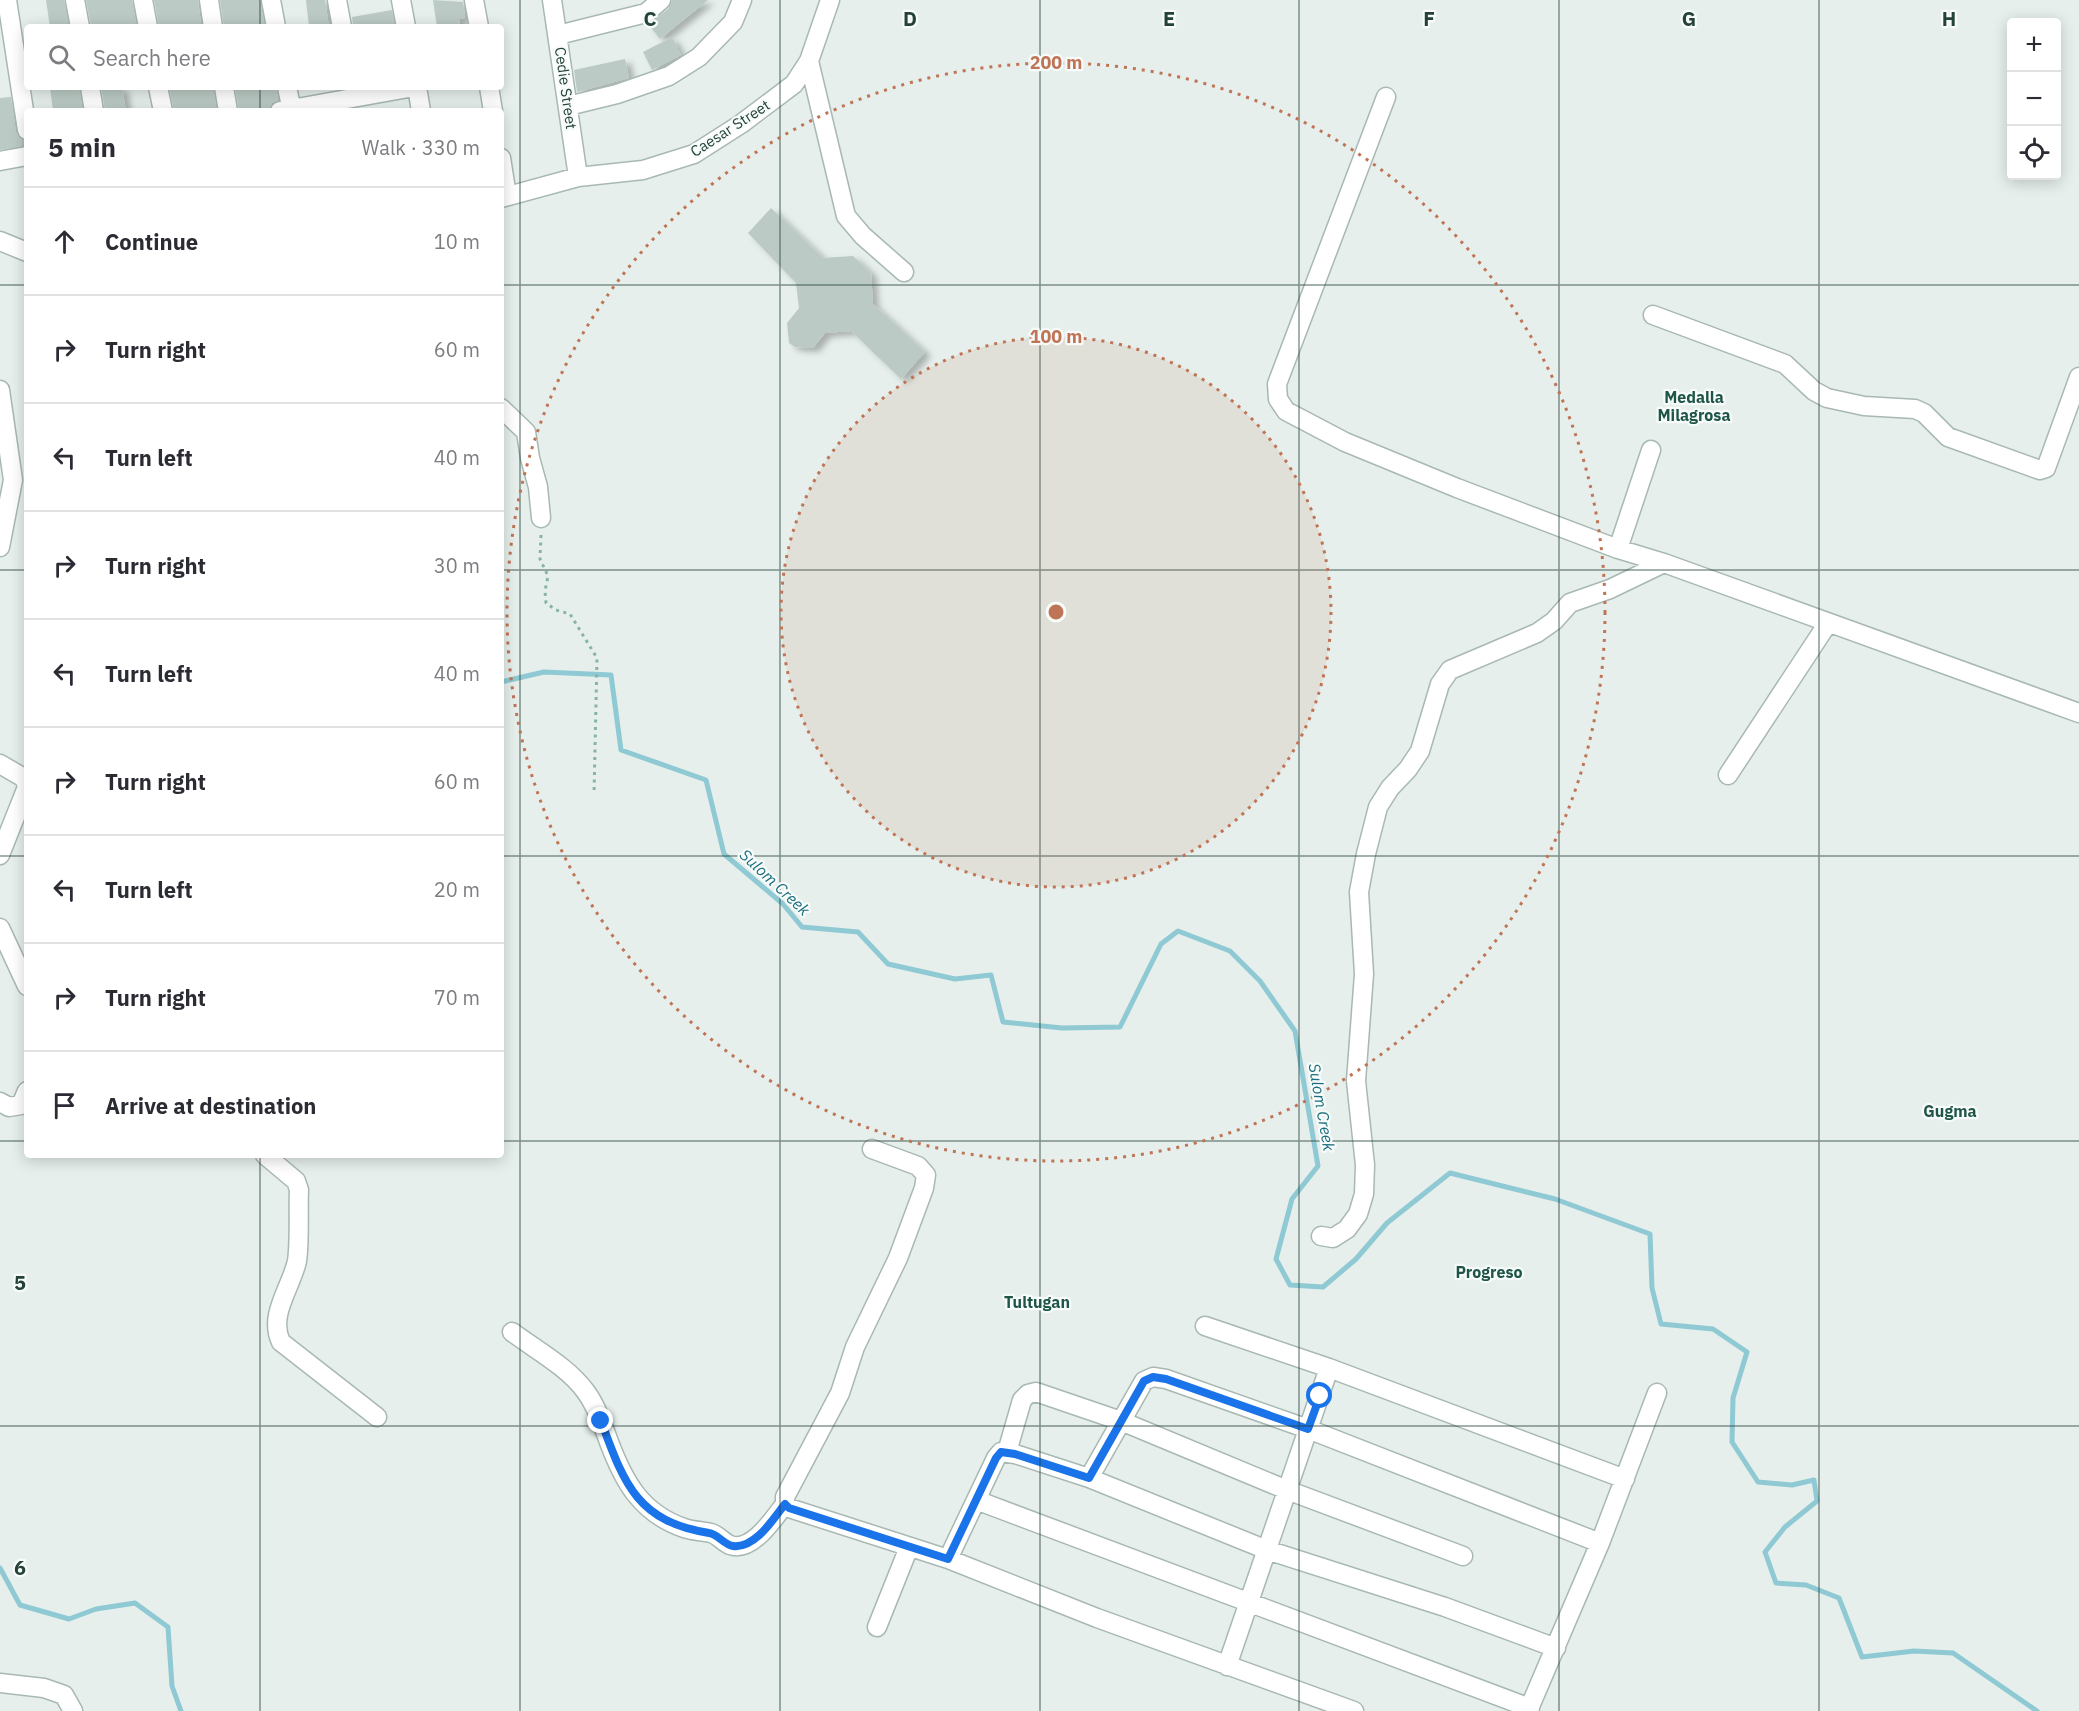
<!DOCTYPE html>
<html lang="en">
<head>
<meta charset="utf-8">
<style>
  body { margin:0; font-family:"IBM Plex Sans",sans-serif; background:#f2f2f3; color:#2b2b33 }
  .controls { position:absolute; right:18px; top:18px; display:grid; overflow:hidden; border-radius:6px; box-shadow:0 3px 15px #0003 }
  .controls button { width:54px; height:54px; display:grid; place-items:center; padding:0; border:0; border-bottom:2px solid #e1e1e2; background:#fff; color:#2b2b33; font:30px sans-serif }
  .stop { position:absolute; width:18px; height:18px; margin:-14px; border:4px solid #1a73e8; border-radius:50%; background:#fff }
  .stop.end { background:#1a73e8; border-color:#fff; box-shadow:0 2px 6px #0008 }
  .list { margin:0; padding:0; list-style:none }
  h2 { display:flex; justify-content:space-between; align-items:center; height:78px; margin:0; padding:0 24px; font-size:26px }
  h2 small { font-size:20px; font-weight:400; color:#7c7c81 }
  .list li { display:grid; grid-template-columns:39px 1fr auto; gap:18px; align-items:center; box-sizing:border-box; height:108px; padding:0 24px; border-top:2px solid #e1e1e2 }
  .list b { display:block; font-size:22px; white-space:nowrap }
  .list em { font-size:20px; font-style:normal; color:#7c7c81 }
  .icon { flex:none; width:33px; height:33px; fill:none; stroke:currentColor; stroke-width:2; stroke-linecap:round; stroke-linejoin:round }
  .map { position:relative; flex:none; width:2079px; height:1711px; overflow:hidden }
  .search { position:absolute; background:#fff; box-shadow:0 3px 15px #0003; left:24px; top:24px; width:480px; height:66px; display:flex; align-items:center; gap:15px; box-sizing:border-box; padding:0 21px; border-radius:6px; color:#7c7c81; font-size:22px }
  .panel { position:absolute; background:#fff; box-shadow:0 3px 15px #0003; left:24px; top:108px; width:480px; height:1050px; border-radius:6px }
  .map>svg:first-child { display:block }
</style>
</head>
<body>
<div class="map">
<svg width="2079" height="1711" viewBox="0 0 2079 1711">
  <defs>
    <filter id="shadow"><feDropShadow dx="6" dy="4" stdDeviation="3" flood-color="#0004"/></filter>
  </defs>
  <rect width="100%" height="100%" fill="#e6efeb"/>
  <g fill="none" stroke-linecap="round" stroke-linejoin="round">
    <!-- stream -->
    <path stroke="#8ec9d4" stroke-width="5" d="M501 682 544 672 611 675 621 750 706 780 724 854 783 904 802 927 858 932 888 964 955 979 991 975 1003 1022 1062 1028 1120 1027 1161 944 1178 931 1230 951 1260 981 1295 1031 1318 1166 1292 1199 1276 1259 1290 1285 1323 1287 1356 1259 1387 1223 1450 1173 1555 1199 1650 1234 1652 1288 1661 1324 1713 1329 1747 1352 1733 1398 1732 1442 1758 1482 1792 1485 1814 1480 1817 1501 1785 1527 1765 1552 1776 1583 1806 1585 1839 1598 1862 1657 1914 1651 1953 1653 2037 1711
      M0 1568 20 1605 69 1619 96 1609 135 1603 168 1627 172 1686 181 1711"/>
  </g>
  <!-- building -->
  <path fill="#bbcac4" filter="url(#shadow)" d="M46 0H64L69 27H50Z
    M86 0H132L137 27H91Z
    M154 0H198L201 24 181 27H159Z
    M220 0H260L265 27H224Z
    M306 0H325L329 27H309Z
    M433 0 463 2 465 18 459 19 460 27H437Z
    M672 0H708L660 39 648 24 668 9Z
    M392 10 395 27H353L352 17Z
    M672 37 681 55 652 70 643 52Z
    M625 59 629 78 577 92 574 70Z
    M50 87H79L83 111H53Z
    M101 87H122L126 111H105Z
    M169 87H213L217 111H174Z
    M235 87H276L278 100 272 103 269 109 258 110 257 108 239 111Z
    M11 97 16 132 21 139 22 146 0 150V98Z
    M771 208 823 258 853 256 871 273 873 304 925 352 901 379 851 331 825 333 813 348 795 347 789 343 787 323 799 308 796 283 748 233Z"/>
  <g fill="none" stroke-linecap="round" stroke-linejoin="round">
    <defs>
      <path id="minor" d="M7 0 27 130
        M75 0 80 27
        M143 0 148 27
        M209 0 213 27
        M271 0 276 27
        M337 0 342 27
        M401 0 406 27
        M474 0 479 27
        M552 0 578 177
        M558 35 646 13 661 0
        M809 61 846 216 863 236 904 272
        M90 87 94 111
        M158 87 163 111
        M224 87 228 111
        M287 87 292 111
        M417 87 421 111
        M489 87 493 111
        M1386 97 1277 384 1278 399 1286 411 1345 442 1457 488 1618 549 1664 563 2079 713
        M568 106 617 94 669 76 699 57 733 22 742 0
        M280 111 414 87
        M501 158 507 196
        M0 161 27 156
        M501 198 578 177 643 170 694 154 741 124 794 84 809 61 830 0
        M0 241 27 252
        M1653 315 1785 364 1814 391 1827 398 1864 406 1915 409 1924 413 1948 437 2040 470 2046 468 2079 377
        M0 390 13 480 0 547
        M501 408 526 432 530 458 538 487 541 518
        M1618 549 1651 450
        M0 764 24 778 27 786
        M1728 775 1828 623
        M0 855 27 787
        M0 928 27 986
        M0 1102 9 1107 21 1105 27 1091
        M872 1149 918 1166 926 1175 924 1188 898 1258 855 1347 840 1393 785 1497V1504L789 1508 948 1559
        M265 1155 296 1181 299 1190C298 1212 300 1241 297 1261 291 1288 268 1315 281 1342L377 1417
        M1321 1236 1333 1238 1347 1229 1358 1214 1364 1194 1365 1165 1356 1081 1364 974 1359 892 1366 854 1378 807 1390 788 1408 769 1420 751 1440 684 1450 670 1537 633 1554 621 1570 603 1610 589 1664 563
        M1205 1326 1329 1368 1625 1479
        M512 1332C536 1350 568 1367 586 1392 597 1407 603 1426 609 1442 624 1482 641 1513 684 1528 693 1531 702 1531 711 1533 718 1535 723 1542 730 1545 752 1553 774 1518 785 1504
        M1007 1452 1022 1400 1028 1394 1036 1392 1121 1421 1287 1490 1463 1556
        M1089 1478 1144 1381 1153 1377 1166 1379 1308 1429 1600 1543
        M976 1500 1530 1708
        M877 1627 909 1547
        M1227 1666 1329 1368
        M0 1683 44 1688 64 1695 73 1711
        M1354 1711 1097 1618 948 1559 996 1458 1001 1452 1015 1454 1089 1478 1267 1550 1445 1607 1556 1648
        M1528 1711 1600 1543 1657 1393"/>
    </defs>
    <!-- minor casing -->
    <use href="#minor" stroke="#a8b8b2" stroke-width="21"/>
    <!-- path -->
    <path stroke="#86b3a5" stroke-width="3" stroke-dasharray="3 4.5" stroke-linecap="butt" d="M541 535 540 559 548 576 545 591 546 603 556 610 570 614 597 658 594 794"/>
    <!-- minor -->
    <use href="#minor" stroke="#fff" stroke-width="18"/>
  </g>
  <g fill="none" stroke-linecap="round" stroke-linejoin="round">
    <!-- route -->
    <path stroke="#1a73e8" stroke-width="8" d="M601 1421C624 1483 636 1521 709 1533 718 1534 724 1545 733 1546 755 1549 774 1518 785 1504L789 1508 948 1559 996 1458 1001 1452 1015 1454 1089 1478 1144 1381 1153 1377 1166 1379 1308 1429 1320 1396"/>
  </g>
  <!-- grid -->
  <path fill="none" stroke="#24423a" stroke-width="1.5" stroke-opacity="0.55" d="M260 0V27M520 0V1711M780 0V1711M1040 0V1711M1299 0V1711M1559 0V1711M1819 0V1711M260 87V111M0 285H27M501 285H2079M0 570H27M501 570H2079M0 856H27M501 856H2079M0 1141H27M501 1141H2079M260 1155V1711M0 1426H2079"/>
  <!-- distance rings -->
  <circle cx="1056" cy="612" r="275" fill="#c07456" fill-opacity=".12"/>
  <g fill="none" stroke="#c07456" stroke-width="3" stroke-dasharray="3 6">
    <circle cx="1056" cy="612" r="275"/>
    <circle cx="1056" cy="612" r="549"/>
  </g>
  <g text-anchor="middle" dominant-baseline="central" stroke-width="4.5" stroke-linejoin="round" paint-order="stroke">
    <!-- street labels -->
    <g font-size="15" fill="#24423a" stroke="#f7fbf9">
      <text transform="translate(566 88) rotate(82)">Cedie Street</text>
      <text transform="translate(730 128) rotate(-33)">Caesar Street</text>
    </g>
    <!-- neighbourhood labels -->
    <g font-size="16" font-weight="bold" fill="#1f5548" stroke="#f7fbf9">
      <text x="1694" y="397">Medalla<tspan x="1694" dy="18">Milagrosa</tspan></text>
      <text x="1950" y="1111">Gugma</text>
      <text x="1489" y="1272">Progreso</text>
      <text x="1037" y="1302">Tultugan</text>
    </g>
    <!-- water labels -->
    <g font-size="16" font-style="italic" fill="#1c6f80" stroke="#f7fbf9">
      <text transform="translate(775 882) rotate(43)">Sulom Creek</text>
      <text transform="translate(1322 1107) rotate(80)">Sulom Creek</text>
    </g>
  </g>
  <g font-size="20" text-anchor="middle" font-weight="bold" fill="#24423a" stroke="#f7fbf9" stroke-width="4.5" stroke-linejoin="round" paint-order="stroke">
    <text x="650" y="26">C</text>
    <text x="910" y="26">D</text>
    <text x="1169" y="26">E</text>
    <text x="1429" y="26">F</text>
    <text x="1689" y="26">G</text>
    <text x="1949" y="26">H</text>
    <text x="20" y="1290">5</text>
    <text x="20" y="1575">6</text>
  </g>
  <circle cx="1056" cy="612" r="9" fill="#c07456" stroke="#f7fbf9" stroke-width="3"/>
  <g font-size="18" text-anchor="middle" font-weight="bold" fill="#c07456" stroke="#f7fbf9" stroke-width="4.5" stroke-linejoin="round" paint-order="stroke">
    <text x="1056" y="69">200 m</text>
    <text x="1056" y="343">100 m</text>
  </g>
</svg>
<div class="controls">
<button>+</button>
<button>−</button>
<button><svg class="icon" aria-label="locate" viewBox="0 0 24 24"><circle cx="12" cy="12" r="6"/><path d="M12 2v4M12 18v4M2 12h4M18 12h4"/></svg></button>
</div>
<div class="stop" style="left:1320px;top:1396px"></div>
<div class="stop end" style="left:601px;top:1421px"></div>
<div class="search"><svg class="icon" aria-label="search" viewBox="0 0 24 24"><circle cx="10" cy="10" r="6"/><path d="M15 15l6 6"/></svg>Search here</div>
<section class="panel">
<h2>5 min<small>Walk · 330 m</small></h2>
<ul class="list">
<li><svg class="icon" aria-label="ahead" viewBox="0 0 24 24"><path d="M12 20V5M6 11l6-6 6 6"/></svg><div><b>Continue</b></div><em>10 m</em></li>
<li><svg class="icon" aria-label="right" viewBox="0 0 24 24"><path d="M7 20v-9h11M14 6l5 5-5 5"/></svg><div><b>Turn right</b></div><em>60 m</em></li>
<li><svg class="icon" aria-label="left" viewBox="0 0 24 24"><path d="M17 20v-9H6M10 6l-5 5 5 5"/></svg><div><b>Turn left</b></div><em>40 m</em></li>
<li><svg class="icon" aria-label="right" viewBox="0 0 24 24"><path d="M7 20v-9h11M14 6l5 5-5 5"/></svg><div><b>Turn right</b></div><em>30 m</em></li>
<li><svg class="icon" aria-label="left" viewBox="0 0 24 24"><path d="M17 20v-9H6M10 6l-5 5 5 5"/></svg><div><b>Turn left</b></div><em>40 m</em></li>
<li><svg class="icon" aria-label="right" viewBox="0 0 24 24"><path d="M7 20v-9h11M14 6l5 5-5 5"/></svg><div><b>Turn right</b></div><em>60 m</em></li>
<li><svg class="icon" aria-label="left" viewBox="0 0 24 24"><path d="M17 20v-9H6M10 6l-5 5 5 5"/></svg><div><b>Turn left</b></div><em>20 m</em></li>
<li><svg class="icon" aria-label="right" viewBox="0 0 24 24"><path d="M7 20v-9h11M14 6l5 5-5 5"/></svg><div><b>Turn right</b></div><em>70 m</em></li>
<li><svg class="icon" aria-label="arrive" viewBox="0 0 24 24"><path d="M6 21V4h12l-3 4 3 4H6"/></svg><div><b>Arrive at destination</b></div></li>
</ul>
</section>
</div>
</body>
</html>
